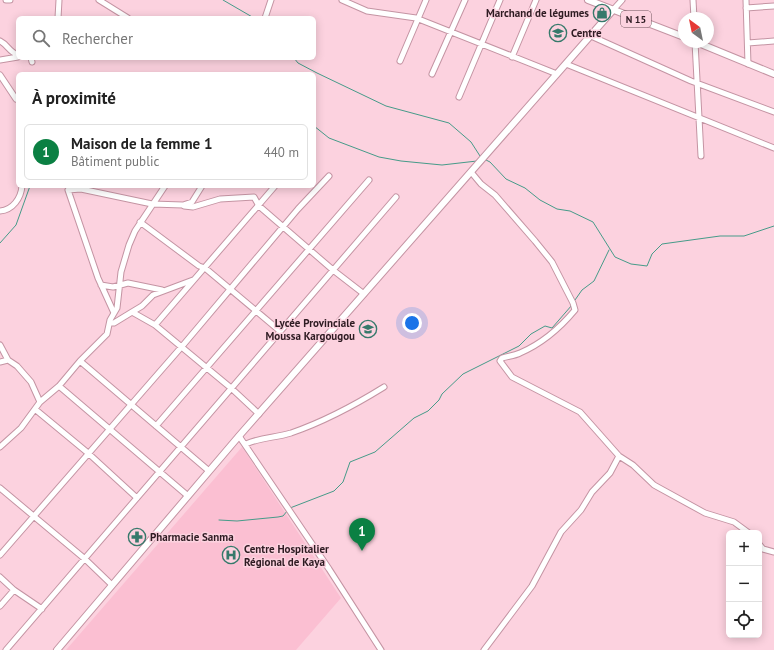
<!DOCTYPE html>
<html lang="fr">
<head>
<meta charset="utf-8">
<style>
  body { margin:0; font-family:"PT Sans",sans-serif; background:#f6f6f6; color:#222 }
  .controls { position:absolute; right:12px; bottom:12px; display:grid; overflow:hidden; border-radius:6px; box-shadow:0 2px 10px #0003 }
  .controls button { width:36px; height:36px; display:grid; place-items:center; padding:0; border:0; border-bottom:1px solid #e0e0e0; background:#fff; color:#222; font:20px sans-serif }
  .compass { position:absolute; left:678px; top:12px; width:36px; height:36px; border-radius:50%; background:#fff; box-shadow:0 2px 10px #0003; rotate:327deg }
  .you { position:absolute; left:412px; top:323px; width:14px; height:14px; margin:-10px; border:3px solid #fff; border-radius:50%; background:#1a73e8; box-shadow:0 0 0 6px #1a73e833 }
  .badge { display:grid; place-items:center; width:26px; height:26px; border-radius:50%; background:#0b8043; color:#fff; font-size:13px; font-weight:700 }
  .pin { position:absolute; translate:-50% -33px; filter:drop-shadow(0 1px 2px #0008) }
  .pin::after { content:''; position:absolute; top:21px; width:14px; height:12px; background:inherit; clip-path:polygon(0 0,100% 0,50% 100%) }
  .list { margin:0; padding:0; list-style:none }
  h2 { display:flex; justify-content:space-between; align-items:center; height:52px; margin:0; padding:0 16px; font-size:17px }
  h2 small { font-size:13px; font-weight:400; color:#767676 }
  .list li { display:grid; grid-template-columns:26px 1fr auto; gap:12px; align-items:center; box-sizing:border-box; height:56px; margin:0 8px 8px; padding:0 8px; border:1px solid #e0e0e0; border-radius:6px }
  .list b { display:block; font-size:15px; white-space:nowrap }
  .list p { margin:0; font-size:13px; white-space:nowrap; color:#767676 }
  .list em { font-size:13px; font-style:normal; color:#767676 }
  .icon { flex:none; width:22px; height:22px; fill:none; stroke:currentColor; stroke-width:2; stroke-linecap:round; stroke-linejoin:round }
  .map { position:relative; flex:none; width:774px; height:650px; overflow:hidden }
  .search { position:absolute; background:#fff; box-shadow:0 2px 10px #0003; left:16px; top:16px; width:300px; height:44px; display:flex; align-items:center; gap:10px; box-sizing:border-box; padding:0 14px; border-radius:6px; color:#767676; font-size:15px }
  .panel { position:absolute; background:#fff; box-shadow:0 2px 10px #0003; left:16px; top:72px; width:300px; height:116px; border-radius:6px }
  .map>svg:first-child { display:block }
</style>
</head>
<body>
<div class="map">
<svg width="774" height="650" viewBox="0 0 774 650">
  <rect width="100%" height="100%" fill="#fcd2df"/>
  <!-- built -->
  <path fill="#fbbfd2" d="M242 447 341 598 296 650H66Z"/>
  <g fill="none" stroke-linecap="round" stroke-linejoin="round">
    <!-- stream -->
    <path stroke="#469b89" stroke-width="1" d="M223 0 254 18
      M294 58 298 63 317 73 386 106 449 123 471 142 480 156
      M314 126 329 138 379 157 401 161 442 165 477 161
      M486 160 490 162 506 179 525 188 540 200 557 209 570 211 593 222 615 257 631 264 647 266 652 254 662 244 720 236H744L774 226
      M0 243 16 225 30 186
      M575 300 582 290 594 281 609 250
      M290 508 334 491 343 482 350 462 375 452 414 418 428 411 439 400 442 394 463 374 519 346 531 334 545 326 552 328 572 305
      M219 520 237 521 278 517 283 516 288 510"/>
    <defs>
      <path id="minor" d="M6 0H10
        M99 0 128 18
        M342 0 367 11 416 18 557 74
        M693 0 694 18
        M746 0 748 64
        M746 8 774 6
        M613 10 622 0
        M58 18 59 0
        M265 18 271 0
        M591 36 691 81 774 112
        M0 41C8 45 9 52 18 55
        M695 42 701 156
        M748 43 774 41
        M512 57 536 0
        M31 58 32 62
        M0 60 18 57
        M400 61 426 0
        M566 64 774 148
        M432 74 465 0
        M0 75 16 99
        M459 97 500 0
        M471 172 481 184 495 195 535 241 552 262 573 303 575 310C560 328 541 344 520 353 514 356 508 356 502 358L500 361 512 377 580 412 619 456 633 465 654 485 705 513 734 522 749 533
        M165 186 135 231 129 245 121 272 117 308 110 320 107 334 80 361 59 386 188 496
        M184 206 193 207 220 199 254 197 259 206 333 270 364 294
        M0 211C13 210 21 198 22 186
        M140 222 199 266 205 268 280 331
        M101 285 113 287 128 283 162 290
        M132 312 142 306 153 295 193 280
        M114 313 98 278 68 190 81 189 152 204 183 205 192 202 202 186
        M110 323H114L132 312 155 325 231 388 259 414
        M155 325 275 186
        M0 345 8 360 17 366 31 382 40 402
        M80 361 209 471
        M0 362 8 360
        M36 410 88 453 137 498
        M156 426 369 180
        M239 436 329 569 381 650
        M246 444C261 437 275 438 291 433 323 422 355 405 384 387
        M0 447 21 428 40 402 59 386
        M0 488 85 559 112 585
        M759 544 763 549 774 552
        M0 555 184 344 298 209 329 176
        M0 577 14 590 42 609
        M0 606 14 590
        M6 650 396 197
        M484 650 532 586 561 532 581 510 592 492 610 473 619 456"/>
      <path id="major" d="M588 0 684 37
        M696 42 774 74
        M57 650 239 436 613 10"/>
    </defs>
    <!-- minor casing -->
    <use href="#minor" stroke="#c494a3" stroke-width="7"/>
    <!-- major casing -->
    <use href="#major" stroke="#c494a3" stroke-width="8"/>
    <!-- minor -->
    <use href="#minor" stroke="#fff" stroke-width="5"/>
    <!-- major -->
    <use href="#major" stroke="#fff" stroke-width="6"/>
  </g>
  <!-- icons -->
  <defs>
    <symbol id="shop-ring" viewBox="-11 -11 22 22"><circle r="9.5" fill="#fcd2df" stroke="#36796b" stroke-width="1.5"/><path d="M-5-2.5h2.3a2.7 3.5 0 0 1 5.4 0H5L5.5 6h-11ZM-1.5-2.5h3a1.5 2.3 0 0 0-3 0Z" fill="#36796b"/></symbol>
    <symbol id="school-ring" viewBox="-11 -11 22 22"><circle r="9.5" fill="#fcd2df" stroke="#36796b" stroke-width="1.5"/><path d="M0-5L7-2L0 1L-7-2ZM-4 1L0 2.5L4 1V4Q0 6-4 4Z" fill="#36796b"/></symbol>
    <symbol id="pharmacy-ring" viewBox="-11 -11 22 22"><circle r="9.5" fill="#fcd2df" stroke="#36796b" stroke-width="1.5"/><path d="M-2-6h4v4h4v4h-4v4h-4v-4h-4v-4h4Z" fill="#36796b"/></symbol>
    <symbol id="hospital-ring" viewBox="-11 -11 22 22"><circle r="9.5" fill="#fcd2df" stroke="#36796b" stroke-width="1.5"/><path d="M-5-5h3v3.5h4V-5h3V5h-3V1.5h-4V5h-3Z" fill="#36796b"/></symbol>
  </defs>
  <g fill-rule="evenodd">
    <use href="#shop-ring" x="592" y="3" width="20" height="20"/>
    <use href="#school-ring" x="548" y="23" width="20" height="20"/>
    <use href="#school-ring" x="358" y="319" width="20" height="20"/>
    <use href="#pharmacy-ring" x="127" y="527" width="20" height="20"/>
    <use href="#hospital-ring" x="221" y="545" width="20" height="20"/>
  </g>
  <g text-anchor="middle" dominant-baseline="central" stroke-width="3" stroke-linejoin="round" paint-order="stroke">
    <!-- shield labels -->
    <rect fill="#fcd2df" stroke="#6c525b" stroke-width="1" x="621" y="11" width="30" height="16" rx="3"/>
    <g font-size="10" font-weight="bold" fill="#2e1b22">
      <text x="636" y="19">N 15</text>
    </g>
    <!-- poi labels -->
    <g font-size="11" font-weight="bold" fill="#2e1b22" stroke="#fcd2df" text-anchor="start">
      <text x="589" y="13" text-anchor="end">Marchand de légumes</text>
      <text x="571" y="33">Centre</text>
      <text x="355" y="323" text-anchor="end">Lycée Provinciale<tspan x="355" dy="13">Moussa Kargougou</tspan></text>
      <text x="150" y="537">Pharmacie Sanma</text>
      <text x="244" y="549">Centre Hospitalier<tspan x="244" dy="13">Régional de Kaya</tspan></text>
    </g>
  </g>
</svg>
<div class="controls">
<button>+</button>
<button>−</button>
<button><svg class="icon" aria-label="locate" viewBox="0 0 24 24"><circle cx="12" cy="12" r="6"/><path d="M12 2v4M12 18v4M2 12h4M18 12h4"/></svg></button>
</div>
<svg class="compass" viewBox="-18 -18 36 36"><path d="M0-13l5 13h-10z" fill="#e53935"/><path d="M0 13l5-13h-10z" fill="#767676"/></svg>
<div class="you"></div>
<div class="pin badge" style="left:362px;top:551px">1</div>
<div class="search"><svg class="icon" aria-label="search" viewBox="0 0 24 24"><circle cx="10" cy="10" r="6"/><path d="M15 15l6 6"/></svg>Rechercher</div>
<section class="panel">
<h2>À proximité<small></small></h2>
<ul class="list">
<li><span class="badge">1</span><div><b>Maison de la femme 1</b><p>Bâtiment public</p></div><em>440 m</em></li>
</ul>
</section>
</div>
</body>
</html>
